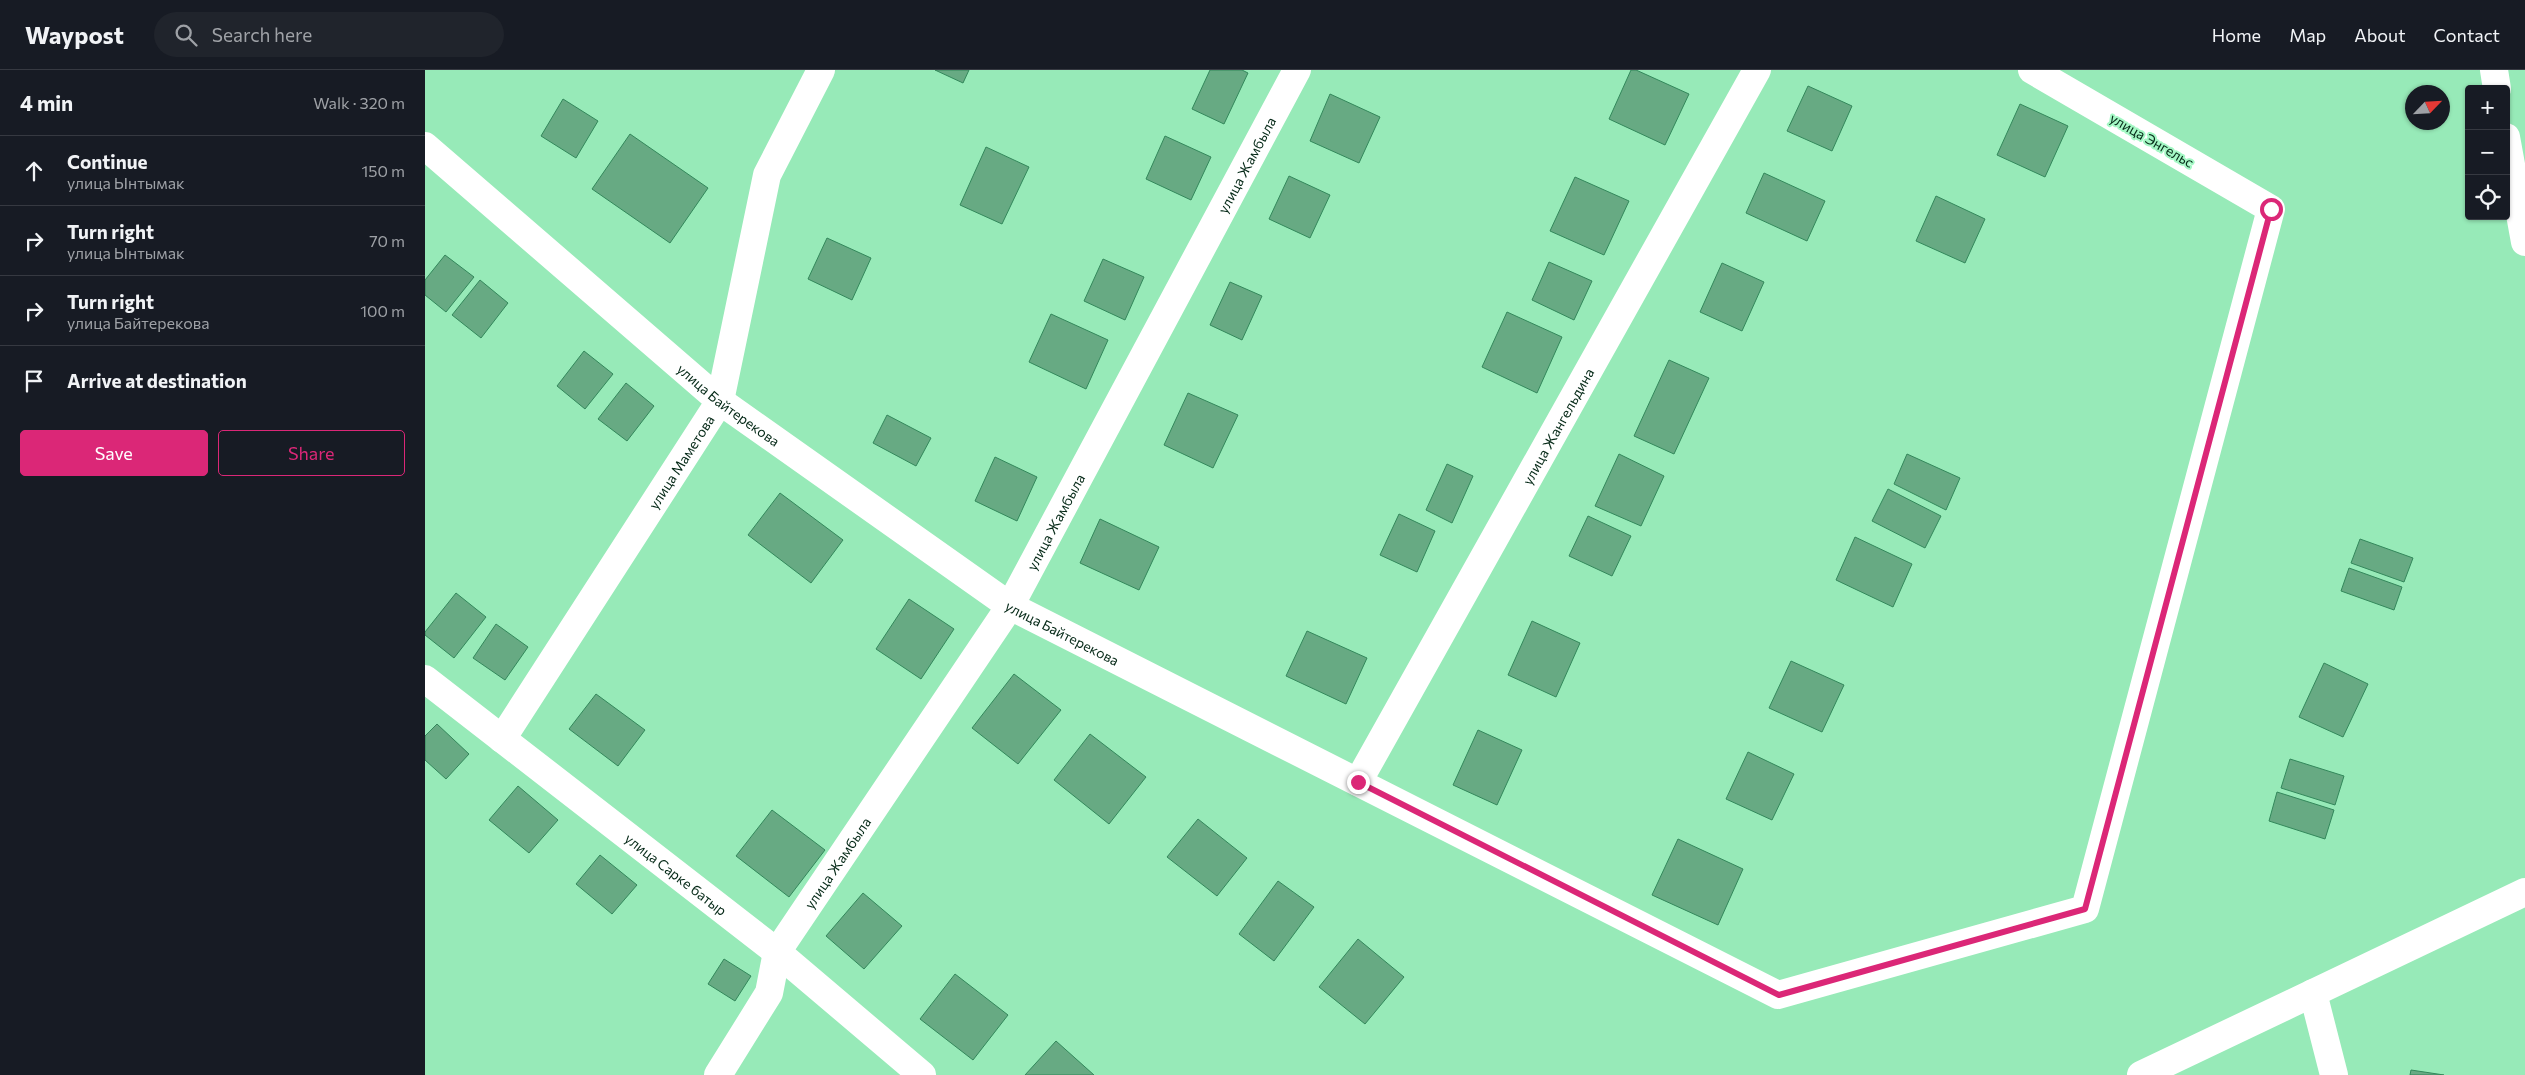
<!DOCTYPE html>
<html lang="en">
<head>
<meta charset="utf-8">
<style>
  body { margin:0; font-family:Commissioner,sans-serif; background:#20242c; color:#f1f3f6 }
  .controls { position:absolute; right:15px; top:15px; display:grid; overflow:hidden; border-radius:5px; box-shadow:0 1px 4px #0004 }
  .controls button { width:45px; height:45px; display:grid; place-items:center; padding:0; border:0; border-bottom:1px solid #363941; background:#171b24; color:#f1f3f6; font:25px sans-serif }
  .compass { position:absolute; left:1980px; top:15px; width:45px; height:45px; border-radius:50%; background:#171b24; box-shadow:0 1px 4px #0004; rotate:65deg }
  .stop { position:absolute; width:15px; height:15px; margin:-11px; border:4px solid #db2777; border-radius:50%; background:#fff }
  .stop.end { background:#db2777; border-color:#fff; box-shadow:0 1px 5px #0008 }
  .list { margin:0; padding:0; list-style:none }
  h2 { display:flex; justify-content:space-between; align-items:center; height:65px; margin:0; padding:0 20px; font-size:21px }
  h2 small { font-size:16px; font-weight:400; color:#9ea1a6 }
  .list li { display:grid; grid-template-columns:32px 1fr auto; gap:15px; align-items:center; box-sizing:border-box; height:70px; padding:0 20px; border-top:1px solid #363941 }
  .list b { display:block; font-size:19px; white-space:nowrap }
  .list p { margin:0; font-size:16px; white-space:nowrap; color:#9ea1a6 }
  .list em { font-size:16px; font-style:normal; color:#9ea1a6 }
  .actions { display:flex; gap:10px; padding:15px 20px }
  .actions a { flex:1; padding:11px 0; border:1px solid #db2777; border-radius:5px; text-align:center; font-size:18px; color:#db2777 }
  .actions .main { background:#db2777; color:#fff }
  .icon { flex:none; width:28px; height:28px; fill:none; stroke:currentColor; stroke-width:2; stroke-linecap:round; stroke-linejoin:round }
  .map { position:relative; flex:none; width:2100px; height:1005px; overflow:hidden }
  header { display:flex; align-items:center; gap:30px; box-sizing:border-box; height:70px; padding:0 25px; background:#171b24; border-bottom:1px solid #363941 }
  header strong { font-size:24px }
  nav { display:flex; gap:28px; margin-inline-start:auto; font-size:18px }
  .search { width:350px; height:45px; background:#20242c; display:flex; align-items:center; gap:12px; box-sizing:border-box; padding:0 18px; border-radius:28px; color:#9ea1a6; font-size:19px }
  main { display:flex }
  aside { flex:1; background:#171b24 }
  .map>svg:first-child { display:block }
</style>
</head>
<body>
<header>
<strong>Waypost</strong>
<div class="search"><svg class="icon" aria-label="search" viewBox="0 0 24 24"><circle cx="10" cy="10" r="6"/><path d="M15 15l6 6"/></svg>Search here</div>
<nav><a>Home</a><a>Map</a><a>About</a><a>Contact</a></nav>
</header>
<main>
<aside>
<h2>4 min<small>Walk · 320 m</small></h2>
<ul class="list">
<li><svg class="icon" aria-label="ahead" viewBox="0 0 24 24"><path d="M12 20V5M6 11l6-6 6 6"/></svg><div><b>Continue</b><p>улица Ынтымак</p></div><em>150 m</em></li>
<li><svg class="icon" aria-label="right" viewBox="0 0 24 24"><path d="M7 20v-9h11M14 6l5 5-5 5"/></svg><div><b>Turn right</b><p>улица Ынтымак</p></div><em>70 m</em></li>
<li><svg class="icon" aria-label="right" viewBox="0 0 24 24"><path d="M7 20v-9h11M14 6l5 5-5 5"/></svg><div><b>Turn right</b><p>улица Байтерекова</p></div><em>100 m</em></li>
<li><svg class="icon" aria-label="arrive" viewBox="0 0 24 24"><path d="M6 21V4h12l-3 4 3 4H6"/></svg><div><b>Arrive at destination</b></div></li>
</ul>
<div class="actions"><a class="main">Save</a><a>Share</a></div>
</aside>
<div class="map">
<svg width="2100" height="1005" viewBox="0 0 2100 1005">
  <rect width="100%" height="100%" fill="#97eab8"/>
  <!-- building -->
  <path fill="#67aa83" stroke="#33885b" d="M510 0H544L538 13Z
    M785 0H817L823 3 799 54 767 39Z
    M1206 0H1211L1264 24 1240 75 1184 49Z
    M1383 16 1427 36 1407 81 1362 61Z
    M905 24 955 47 934 93 885 71Z
    M138 29 173 51 151 88 116 66Z
    M1595 34 1643 56 1620 107 1572 85Z
    M205 64 283 118 245 173 167 119Z
    M740 66 786 87 766 130 721 109Z
    M561 77 604 97 577 154 535 135Z
    M1339 103 1400 131 1382 171 1321 143Z
    M864 106 905 125 885 168 844 149Z
    M1150 107 1204 131 1179 185 1125 161Z
    M1511 126 1560 149 1540 193 1491 171Z
    M402 168 446 188 427 230 383 209Z
    M20 185 49 207 21 242 0 225V210Z
    M678 189 719 207 700 250 659 231Z
    M1124 192 1167 211 1149 250 1107 230Z
    M1297 193 1339 212 1317 261 1275 242Z
    M55 210 83 233 56 268 27 245Z
    M805 212 837 226 817 270 785 255Z
    M1082 242 1137 267 1112 323 1057 297Z
    M626 244 683 270 661 319 604 292Z
    M159 281 188 304 160 339 132 316Z
    M1244 290 1284 308 1249 384 1209 366Z
    M201 313 229 336 202 371 173 349Z
    M763 323 813 345 788 398 739 375Z
    M462 345 506 368 491 396 448 373Z
    M1194 384 1239 406 1216 456 1170 436Z
    M1482 384 1535 408 1521 440 1469 414Z
    M570 387 612 407 592 451 550 431Z
    M1022 394 1048 406 1027 453 1001 440Z
    M1463 419 1516 446 1500 478 1447 451Z
    M355 423 418 470 386 513 323 465Z
    M974 444 1010 461 992 502 955 485Z
    M1163 446 1206 466 1187 506 1144 486Z
    M675 449 734 477 714 520 655 493Z
    M1430 467 1487 494 1468 537 1411 510Z
    M1935 469 1988 488 1979 512 1926 493Z
    M1924 498 1977 517 1969 540 1916 521Z
    M31 523 61 547 29 588 0 565V562Z
    M484 529 529 559 496 609 451 579Z
    M1107 551 1155 573 1131 627 1083 605Z
    M71 554 103 577 80 610 48 588Z
    M882 561 942 588 921 634 861 606Z
    M1366 591 1419 615 1397 662 1344 638Z
    M1899 593 1943 614 1918 667 1874 647Z
    M589 604 636 640 593 694 547 658Z
    M171 624 220 660 193 696 144 659Z
    M12 654 44 684 21 709 0 690V666Z
    M1053 660 1097 680 1072 735 1028 715Z
    M665 664 721 707 684 754 629 710Z
    M1323 682 1369 704 1347 750 1301 729Z
    M1865 689 1919 706 1910 735 1856 718Z
    M93 716 133 750 104 783 64 750Z
    M1852 722 1909 740 1900 769 1844 751Z
    M347 740 400 780 364 827 311 786Z
    M773 749 822 788 792 826 742 787Z
    M1253 769 1318 799 1293 855 1227 825Z
    M175 785 212 815 187 844 151 814Z
    M853 811 889 837 849 891 814 864Z
    M438 823 477 856 439 899 401 866Z
    M933 869 979 907 940 954 894 917Z
    M299 889 326 906 310 931 283 914Z
    M530 904 583 945 548 990 495 949Z
    M631 971 669 1005H600Z
    M1986 1000 2019 1005H1985Z"/>
  <g fill="none" stroke-linecap="round" stroke-linejoin="round">
    <!-- minor -->
    <g stroke="#fff" stroke-width="28">
      <path d="M2069 0 2072 19"/>
      <path d="M2081 67 2100 172"/>
      <path id="s1" d="M0 76 295 331 585 536 1353 925 1660 839 1846 139 1607 0"/>
      <path id="s2" d="M0 609 352 882 497 1005"/>
      <path id="s3" d="M77 669 295 331 342 105 396 0"/>
      <path id="s4" d="M933 712 1332 0"/>
      <path d="M1888 923 1909 1005"/>
      <path id="s5" d="M293 1005 344 923 352 882 585 536 872 0"/>
      <path d="M1716 1005 2100 822"/>
    </g>
  </g>
  <g fill="none" stroke-linecap="round" stroke-linejoin="round">
    <!-- route -->
    <path stroke="#db2777" stroke-width="6" d="M933 712 1354 925 1660 839 1846 139"/>
  </g>
  <g text-anchor="middle" dominant-baseline="central" stroke-width="4" stroke-linejoin="round" paint-order="stroke">
    <!-- street labels -->
    <g font-size="14" fill="#052917" stroke="#a4f8c5">
      <text transform="translate(1727 70) rotate(30)">улица Энгельс</text>
      <text stroke="none"><textPath href="#s5" startOffset="1056">улица Жамбыла</textPath></text>
      <text stroke="none"><textPath href="#s1" startOffset="399">улица Байтерекова</textPath></text>
      <text stroke="none"><textPath href="#s4" startOffset="408">улица Жангельдина</textPath></text>
      <text stroke="none"><textPath href="#s3" startOffset="330">улица Маметова</textPath></text>
      <text stroke="none"><textPath href="#s5" startOffset="651">улица Жамбыла</textPath></text>
      <text stroke="none"><textPath href="#s1" startOffset="804">улица Байтерекова</textPath></text>
      <text stroke="none"><textPath href="#s5" startOffset="246">улица Жамбыла</textPath></text>
      <text stroke="none"><textPath href="#s2" startOffset="318">улица Сарке батыр</textPath></text>
    </g>
  </g>
</svg>
<div class="controls">
<button>+</button>
<button>−</button>
<button><svg class="icon" aria-label="locate" viewBox="0 0 24 24"><circle cx="12" cy="12" r="6"/><path d="M12 2v4M12 18v4M2 12h4M18 12h4"/></svg></button>
</div>
<svg class="compass" viewBox="-18 -18 36 36"><path d="M0-13l5 13h-10z" fill="#e53935"/><path d="M0 13l5-13h-10z" fill="#9ea1a6"/></svg>
<div class="stop" style="left:1846px;top:139px"></div>
<div class="stop end" style="left:933px;top:712px"></div>
</div>
</main>
</body>
</html>
